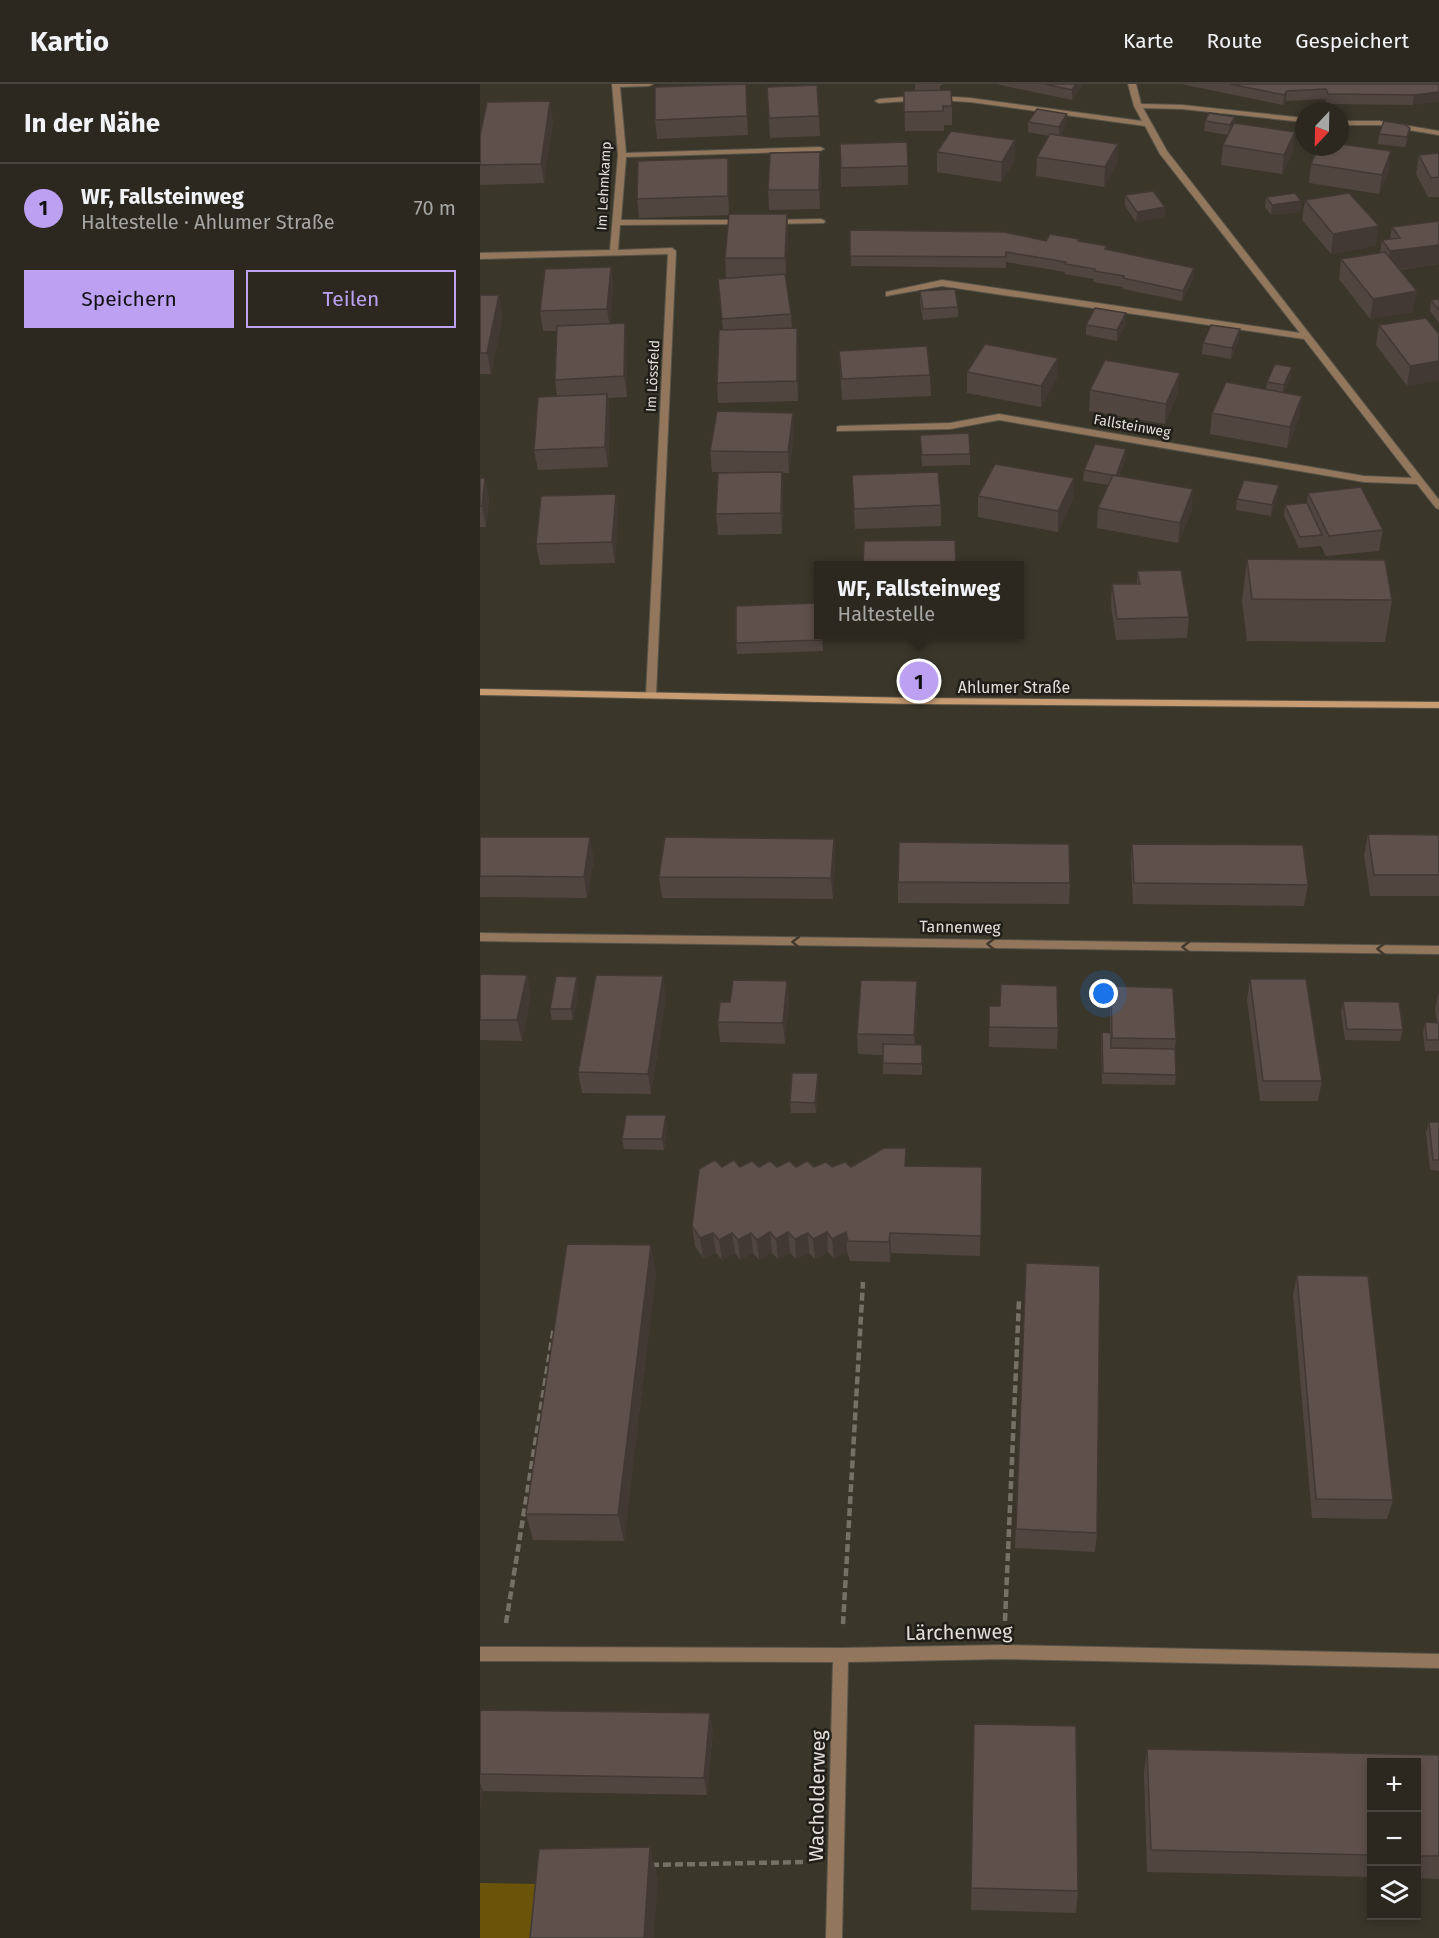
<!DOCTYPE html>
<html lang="de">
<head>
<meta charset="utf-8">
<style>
  body { margin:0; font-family:"Fira Sans",sans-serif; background:#38342d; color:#f1f3f6 }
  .controls { position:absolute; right:18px; bottom:18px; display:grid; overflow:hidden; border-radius:0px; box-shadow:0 3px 9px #0003 }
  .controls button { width:54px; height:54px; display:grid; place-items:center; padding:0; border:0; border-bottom:2px solid #48443e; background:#2c2820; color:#f1f3f6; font:30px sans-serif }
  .compass { position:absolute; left:815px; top:18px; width:54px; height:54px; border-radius:50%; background:#2c2820; box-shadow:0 3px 9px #0003; rotate:202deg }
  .you { position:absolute; left:624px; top:910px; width:21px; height:21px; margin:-15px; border:4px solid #fff; border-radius:50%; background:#1a73e8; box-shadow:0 0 0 9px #1a73e833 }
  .badge { display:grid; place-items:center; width:39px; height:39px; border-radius:50%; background:#bca0f2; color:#111; font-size:20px; font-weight:700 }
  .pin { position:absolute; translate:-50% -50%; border:3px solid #fff; box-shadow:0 2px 6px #0006 }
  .popup { position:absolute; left:334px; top:477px; width:210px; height:78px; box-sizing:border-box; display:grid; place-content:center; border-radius:0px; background:#2c2820; filter:drop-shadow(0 2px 4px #0005); font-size:20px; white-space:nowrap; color:#a6a6a5 }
  .popup b { font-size:22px; color:#f1f3f6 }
  .popup::after { content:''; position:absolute; left:50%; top:100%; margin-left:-12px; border:12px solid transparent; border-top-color:#2c2820 }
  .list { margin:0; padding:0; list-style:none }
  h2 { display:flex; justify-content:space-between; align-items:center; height:78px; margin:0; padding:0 24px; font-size:26px }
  h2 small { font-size:20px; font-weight:400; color:#a6a6a5 }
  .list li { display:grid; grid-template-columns:39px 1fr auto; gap:18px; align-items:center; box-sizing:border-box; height:90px; padding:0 24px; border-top:2px solid #48443e }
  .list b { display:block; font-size:22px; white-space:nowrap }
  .list p { margin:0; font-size:20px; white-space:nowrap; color:#a6a6a5 }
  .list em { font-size:20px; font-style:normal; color:#a6a6a5 }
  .actions { display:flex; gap:12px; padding:18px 24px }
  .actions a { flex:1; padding:14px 0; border:2px solid #bca0f2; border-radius:0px; text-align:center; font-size:21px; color:#bca0f2 }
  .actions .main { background:#bca0f2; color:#111 }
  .icon { flex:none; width:33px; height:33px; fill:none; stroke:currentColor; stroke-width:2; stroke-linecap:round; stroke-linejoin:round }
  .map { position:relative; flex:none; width:959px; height:1854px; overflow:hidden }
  header { display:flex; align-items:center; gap:36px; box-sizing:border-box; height:84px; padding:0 30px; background:#2c2820; border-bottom:2px solid #48443e }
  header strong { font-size:28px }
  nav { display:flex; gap:33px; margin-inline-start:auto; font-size:21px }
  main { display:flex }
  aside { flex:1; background:#2c2820 }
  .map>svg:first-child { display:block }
</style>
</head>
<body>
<header>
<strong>Kartio</strong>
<nav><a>Karte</a><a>Route</a><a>Gespeichert</a></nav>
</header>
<main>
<aside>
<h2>In der Nähe<small></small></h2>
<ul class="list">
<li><span class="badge">1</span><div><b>WF, Fallsteinweg</b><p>Haltestelle · Ahlumer Straße</p></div><em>70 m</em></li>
</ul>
<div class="actions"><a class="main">Speichern</a><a>Teilen</a></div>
</aside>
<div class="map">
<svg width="959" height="1854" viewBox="0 0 959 1854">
  <rect width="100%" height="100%" fill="#3a362a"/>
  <!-- green -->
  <path fill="#6a540a" d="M0 1799 61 1800 55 1854H0Z"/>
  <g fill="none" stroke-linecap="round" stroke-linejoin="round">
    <defs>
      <path id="street" d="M132 0H173L169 2 140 3 146 69 340 63 344 65 340 67 146 73 141 136H264L268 138 264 140 140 141 138 166 192 164 196 167 176 611 171 614 166 611 188 170 0 175V169L130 166 138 71Z
        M648 0H656L661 20 702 21 824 34V38L702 25 663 24 687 67 959 416V425L956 424 937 400 884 398 519 336 470 345 357 347V343L360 342 470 339 519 330 884 392 932 394 824 255 462 202 406 212V208L462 196 820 249 680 70 665 42 490 18 457 16 453 14 457 12 490 14 662 37 654 22Z
        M440 12H443V16L399 19 395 17 399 15Z
        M860 37H899L959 47V51L899 41H860Z
        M341 135 345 137 344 139 291 140 287 138 291 136Z
        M0 849 959 862V870L0 857Z
        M523 1561 959 1570V1584L523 1575 368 1578 362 1854H346L353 1578 0 1577V1563L361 1564Z"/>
      <path id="secondary" d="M0 605 436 614 959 618V624L436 620 0 611Z"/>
    </defs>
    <!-- street casing -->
    <use href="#street" stroke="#585449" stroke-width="2"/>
    <!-- secondary casing -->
    <use href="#secondary" stroke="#585449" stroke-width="2"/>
    <!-- path -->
    <path stroke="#757167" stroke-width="4.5" stroke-dasharray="8 4" stroke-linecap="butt" d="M525 1537 539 1216
      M26 1539 74 1243
      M363 1540 383 1198
      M171 1781 323 1778"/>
    <!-- street -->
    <use href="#street" fill="#93775d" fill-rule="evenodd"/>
    <!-- secondary -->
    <use href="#secondary" fill="#c89b71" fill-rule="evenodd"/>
  </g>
  <!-- wall -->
  <path fill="#514540" d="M435 0H464L460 2V6L472 22V41H464V47H425L424 7H435Z
    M516 0H603L592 16Z
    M701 0H959L933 21 847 20 845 15 806 17 803 21Z
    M287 3 339 32 340 52 290 54Z
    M267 19 268 51 177 55 175 36Z
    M755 33 754 39 813 68 802 90 741 81 743 61 748 51 724 47 725 37Z
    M73 36 64 99 0 101V52Z
    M904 37 928 55 925 63 898 60 899 50Z
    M548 38 587 40 580 52 638 60 637 80 624 103 556 92 557 73 569 52 548 48Z
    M824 38V59H818L819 48Z
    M360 60 428 82V101L361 103Z
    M457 68 535 76 521 98 457 88Z
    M959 69V113H948L936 90 939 71Z
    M831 80 909 87 899 110 829 99Z
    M341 87 340 125 289 126 288 106Z
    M249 93V130H307L308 149 306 194 311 230 312 245 319 265 318 317 238 319 237 299 243 246 238 195 246 194 245 174 249 131 159 134 157 115Z
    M645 111 685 123 684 133 656 138 645 122Z
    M786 113 821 117 820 128 791 131 785 123Z
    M825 116 896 162 851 170 822 136Z
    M959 137V180L919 186 933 228 890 235 859 195 861 175 900 169 902 156 910 155 912 143Z
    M370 146 566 157H599L627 162V165L714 184 713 194 702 217 643 205V203L613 198 614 195 584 190 585 188 526 178V184L371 182Z
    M131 183 133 203 130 240 145 239 147 259V313L128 314 130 330 128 383 58 386 54 366 77 312 75 296 77 247H63L60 227Z
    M440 207 478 223V233L443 236 440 218Z
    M0 211 23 231 11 290H0Z
    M959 215V239L950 227 951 216Z
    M646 229V240L637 257 606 251V241Z
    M946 234 927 302 896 261 899 241Z
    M759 256 751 275 722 270 723 259Z
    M359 267 450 291 451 312 362 316Z
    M578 274 577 294 561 323 487 309V288Z
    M812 283 810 294 804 308 820 332 807 364 730 350 732 329 786 305 787 298Z
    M700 289 698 309 685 340 609 327 610 306Z
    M314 349 309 389H302L303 409 302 450 238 451 236 430 280 388H232L230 367Z
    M440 351 490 370V381L442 382Z
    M646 365 645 376 639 392 712 426 698 459 617 444 618 424 628 401 603 397 604 386Z
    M372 391 461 421V442L375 445Z
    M0 394H5L9 415 6 443H0Z
    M799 401 797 412 791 432 756 426 757 415Z
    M828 409 903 446 899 467 846 472 841 462 819 464 804 432 805 421 827 419Z
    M498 412 593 415 578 448 498 433Z
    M138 431 135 479 60 481 56 460Z
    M767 475 912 516 905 558 767 557 762 517Z
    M657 487 709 533 707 554 636 556 631 521 632 500H657Z
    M342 550 343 567 257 570 256 559Z
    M888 750 959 751V812H890L884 771Z
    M0 753 114 774 107 814 0 813Z
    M354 755 355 776 353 815 182 814 179 793Z
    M652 760 828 801 824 822 653 820 651 781Z
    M418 798 590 799 589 820 418 819Z
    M0 890 47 891 51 912 42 957 0 956Z
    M770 895 842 997 838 1017H780L767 916Z
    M307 897 309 918 305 960 240 958 238 938 250 918Z
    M631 902 696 955 695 965 696 991 695 1001 622 1000 621 959 622 948 630 949V923Z
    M99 904 93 936H72L70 925Z
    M959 907V967H945L943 949 945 938 957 939 955 925Z
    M186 913 171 1010 102 1009 98 988Z
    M863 917 923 946 920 957 865 956 861 928Z
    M437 918 435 961H442V991L403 990V971L378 970 377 950Z
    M509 922 578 944 577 965 509 963Z
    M338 1000 336 1029H311L310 1018Z
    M949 1038H959V1087L950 1086 946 1049Z
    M187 1042 184 1066 144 1065 142 1055Z
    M427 1082 502 1083 500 1172 411 1169 410 1178 370 1177 367 1168 354 1175 348 1168 335 1175 329 1169 316 1175 310 1169 298 1175 292 1169 279 1176 273 1169 260 1176 255 1169 242 1176 236 1169 223 1174 215 1162 212 1142 242 1083Z
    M546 1179 617 1449 615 1468 535 1464Z
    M176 1189 144 1457 53 1456 46 1430Z
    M817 1191 913 1416 907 1435 832 1434 813 1211Z
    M0 1626 233 1646 227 1711 3 1707 0 1724Z
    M494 1640 598 1807 596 1829 491 1826Z
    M667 1665 959 1671V1795L936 1794V1678H891V1793L667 1788 664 1689Z"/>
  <!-- shaded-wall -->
  <path fill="#423834" d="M266 0 267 19 268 51 267 32Z
    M596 0H603L592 16V6Z
    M807 7 806 17 803 21 804 11Z
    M959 8V18L933 21 934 11Z
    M70 17 73 36 64 99 61 80Z
    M587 30V40L579 53V43Z
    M755 33 754 43 749 51 750 41Z
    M930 44 928 55 925 63 927 53Z
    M815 48 813 68 802 90 804 71Z
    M535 56V76L521 98 522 78Z
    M638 60 637 80 624 103 625 83Z
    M911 67 909 87 899 110 902 91Z
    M340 68 341 87 340 125 339 106Z
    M248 74 249 93V131L248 112Z
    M821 117 820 128 791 131 792 121Z
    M685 123 684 133 656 138 657 128Z
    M307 130 308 149 306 194 305 174Z
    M899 142 896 162 851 170 853 150Z
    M959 161V180L907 187 910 167Z
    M131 183 133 203 130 245 127 225Z
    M714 184 713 194 702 217 703 207Z
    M937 207 933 228 890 235 893 215Z
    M19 211 23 231 11 290 7 269Z
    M646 229V240L637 257V246Z
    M145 239 147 259V313L144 292Z
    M317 244 319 265 318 317 317 297Z
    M760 245 759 256 751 275 752 264Z
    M578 274 577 294 561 323V302Z
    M959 277V297L927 302 930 282Z
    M812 283 810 294 802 312 804 301Z
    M700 289 698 309 685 340 686 320Z
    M127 310 130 330 128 383 125 363Z
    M822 312 820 332 807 364 810 343Z
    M313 329 314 349 309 389 308 368Z
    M646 365 645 376 635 402 636 392Z
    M302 388 303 409 302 450 301 429Z
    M5 394 9 415 6 443 2 422Z
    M594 394 593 415 578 448V427Z
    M799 401 797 412 791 432 792 421Z
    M713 405 712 426 698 459 700 439Z
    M136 410 138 431 135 479 132 458Z
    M110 753 114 774 107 814 104 793Z
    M354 755 355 776 353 815 351 794Z
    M47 891 51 912 42 957 37 936Z
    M183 892 186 913 171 1010 168 990Z
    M97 893 99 904 93 936 91 925Z
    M307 897 309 918 305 960 303 939Z
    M437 897V918L435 971 434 951Z
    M338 989V1000L336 1029 335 1019Z
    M186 1031 187 1042 184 1066 182 1055Z
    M290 1148 292 1169 279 1176 277 1156Z
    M308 1148 310 1169 298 1175 296 1155Z
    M347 1148 348 1168 335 1175 333 1155Z
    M366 1148 367 1168 354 1175 352 1155Z
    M233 1149 236 1169 223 1174 220 1154Z
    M252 1149 255 1169 242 1176 239 1156Z
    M271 1149 273 1169 260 1176 258 1156Z
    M328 1149 329 1169 316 1175 315 1155Z
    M410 1149 411 1169 410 1178 409 1158Z
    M171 1161 176 1189 144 1457 138 1431Z
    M230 1629 233 1646 227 1711 224 1694Z
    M0 1699 3 1707 0 1724Z
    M170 1763 178 1796 174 1854H164Z"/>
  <!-- building -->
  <path fill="#5e504a" stroke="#423834" stroke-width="1.5" d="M266 0 267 32 175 36V3Z
    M565 0H596L592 6Z
    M750 0H959V8L934 11 848 10 846 5 807 7 804 11Z
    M337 1 339 32 289 34 287 3Z
    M471 6 472 22H463V27L424 28V7Z
    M70 17 61 80 0 81V52L7 18Z
    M557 25 587 30 579 43 548 38Z
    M729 29 755 33 750 41 725 37Z
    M904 37 924 40 930 44 927 53 899 50Z
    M824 38V49L819 48Z
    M754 39 815 48 804 71 743 61Z
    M471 47 535 56 522 78 457 68Z
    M570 50 638 60 625 83 557 73Z
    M427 58 428 82 361 84 360 60Z
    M860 60 911 67 902 91 831 80 839 63H860Z
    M340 68 339 106H288L290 69Z
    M959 69V93L951 94 939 71Z
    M248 74V112L157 115 158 77Z
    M673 107 685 123 657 128 645 111Z
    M815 109 821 117 792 121 786 113Z
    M869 109 899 142 853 150 825 116Z
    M249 130H307L305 174H245Z
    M959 137V161L910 167 902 156 920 154 912 143Z
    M370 146 524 148 566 157 570 150 599 155 598 157 627 162 625 165 714 184 703 207 643 194 644 192 614 187 615 185 585 180 586 178 526 168V173L370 172Z
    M905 168 937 207 893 215 861 175Z
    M131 183 127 225 60 227 65 185Z
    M305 190 311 230 242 235 238 195Z
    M475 205 478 223 443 225 440 207Z
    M0 211H19L7 269H0Z
    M959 215V226L951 216Z
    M615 224 646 229 637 246 606 241Z
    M946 234 959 250V277L930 282 899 241Z
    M145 239 144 292 75 296 77 242Z
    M731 241 760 245 752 264 723 259Z
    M317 244V297L237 299 239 246Z
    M505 260 578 274 561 302 487 288Z
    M447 262 450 291 362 295 359 267Z
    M625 276 700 289 686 320 610 306Z
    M795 280 812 283 804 301 787 298Z
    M746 298 822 312 810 343 732 329Z
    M127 310 125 363 54 366 58 313Z
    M237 327 313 329 308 368 230 367Z
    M489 349 490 370 442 371 440 351Z
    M615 360 646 365 636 392 604 386Z
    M515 380 594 394 578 427 498 412Z
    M302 388 301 429 236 430 238 389Z
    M458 388 461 421 374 425 372 391Z
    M633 391 713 405 700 439 618 424Z
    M0 394H5L2 422H0Z
    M764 396 799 401 792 421 757 415Z
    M881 403 903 446 849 452 828 409Z
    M136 410 132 458 56 460 61 412Z
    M827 419 842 451 820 453 805 421Z
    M475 456 476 482H383L384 457Z
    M767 475 905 476 912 516 772 515Z
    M701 486 709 533 637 535 632 500H660L657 487Z
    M339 519V550H342V556L256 559V522Z
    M888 750 959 751V791H894Z
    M0 753H110L104 793 0 792Z
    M185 753 354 755 351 794 179 793Z
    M419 758 589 760 590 799 418 798Z
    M652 760 823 761 828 801 654 799Z
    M0 890 47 891 37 936H0Z
    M116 891 183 892 168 990 98 988Z
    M76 892 97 893 91 925H70Z
    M770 895H826L842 997H783Z
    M253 896 307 897 303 939 238 938 240 918H250Z
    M381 896 437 897 434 951 377 950Z
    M521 900 577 902 578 944 509 943V922H520Z
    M631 902 693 904 696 955 632 954Z
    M863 917 919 918 923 946 867 945Z
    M945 938 959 939V956H947Z
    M622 948 631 949V964L695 965 696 991 623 989Z
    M403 960 442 961V980L403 979Z
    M312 989H338L335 1019 310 1018Z
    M146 1031H186L182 1055H142Z
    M949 1038H959V1076H953Z
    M404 1064H426L425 1082 502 1083 501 1152 410 1149 409 1158 368 1157 366 1148 352 1155 347 1148 333 1155 328 1149 315 1155 308 1148 296 1155 290 1148 277 1156 271 1149 258 1156 252 1149 239 1156 233 1149 220 1154 212 1142 219 1085 235 1076 242 1083 254 1076 260 1083 272 1077 279 1083 290 1077 297 1083 309 1077 316 1083 327 1077 334 1083 346 1078 352 1083 365 1078 371 1083Z
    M87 1160 171 1161 138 1431 46 1430Z
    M546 1179 620 1182 617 1449 536 1445Z
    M817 1191 888 1192 913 1416 836 1415Z
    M0 1626 230 1629 224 1694 0 1690Z
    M494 1640 596 1642 598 1807 491 1804Z
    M667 1665 959 1671V1772H936V1678H891V1771L671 1766Z
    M170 1763 164 1854H50L59 1765Z"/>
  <!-- one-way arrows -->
  <defs><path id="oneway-chevron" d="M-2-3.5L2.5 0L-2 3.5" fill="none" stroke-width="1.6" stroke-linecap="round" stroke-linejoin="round" transform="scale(1.5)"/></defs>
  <g stroke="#42392d">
    <use href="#oneway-chevron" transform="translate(316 858) rotate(-179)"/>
    <use href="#oneway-chevron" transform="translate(511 860) rotate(-179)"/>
    <use href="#oneway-chevron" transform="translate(706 863) rotate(-179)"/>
    <use href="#oneway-chevron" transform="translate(901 865) rotate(-179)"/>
  </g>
  <g text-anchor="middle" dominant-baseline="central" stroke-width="5" stroke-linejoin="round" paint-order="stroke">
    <!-- far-street labels -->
    <g font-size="14" fill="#e1dfd7" stroke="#201e18">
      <text transform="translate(124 102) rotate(-87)">Im Lehmkamp</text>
      <text transform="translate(173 292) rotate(-87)">Im Lössfeld</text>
      <text transform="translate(652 342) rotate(10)">Fallsteinweg</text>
    </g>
    <!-- street labels -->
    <g font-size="16" fill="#e1dfd7" stroke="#201e18">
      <text x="534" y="603">Ahlumer Straße</text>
      <text transform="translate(480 843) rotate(1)">Tannenweg</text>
    </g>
    <!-- near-street labels -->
    <g font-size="20" fill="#e1dfd7" stroke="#201e18">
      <text transform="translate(479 1548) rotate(-1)">Lärchenweg</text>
      <text transform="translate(337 1712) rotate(-89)">Wacholderweg</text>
    </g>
  </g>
</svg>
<div class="controls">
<button>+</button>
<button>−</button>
<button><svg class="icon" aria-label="layers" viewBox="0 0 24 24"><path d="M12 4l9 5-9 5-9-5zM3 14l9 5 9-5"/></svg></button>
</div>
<svg class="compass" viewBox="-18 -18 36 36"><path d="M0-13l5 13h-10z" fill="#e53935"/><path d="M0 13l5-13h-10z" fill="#a6a6a5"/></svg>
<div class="you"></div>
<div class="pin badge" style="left:439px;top:597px">1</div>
<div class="popup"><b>WF, Fallsteinweg</b>Haltestelle</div>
</div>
</main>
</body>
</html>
